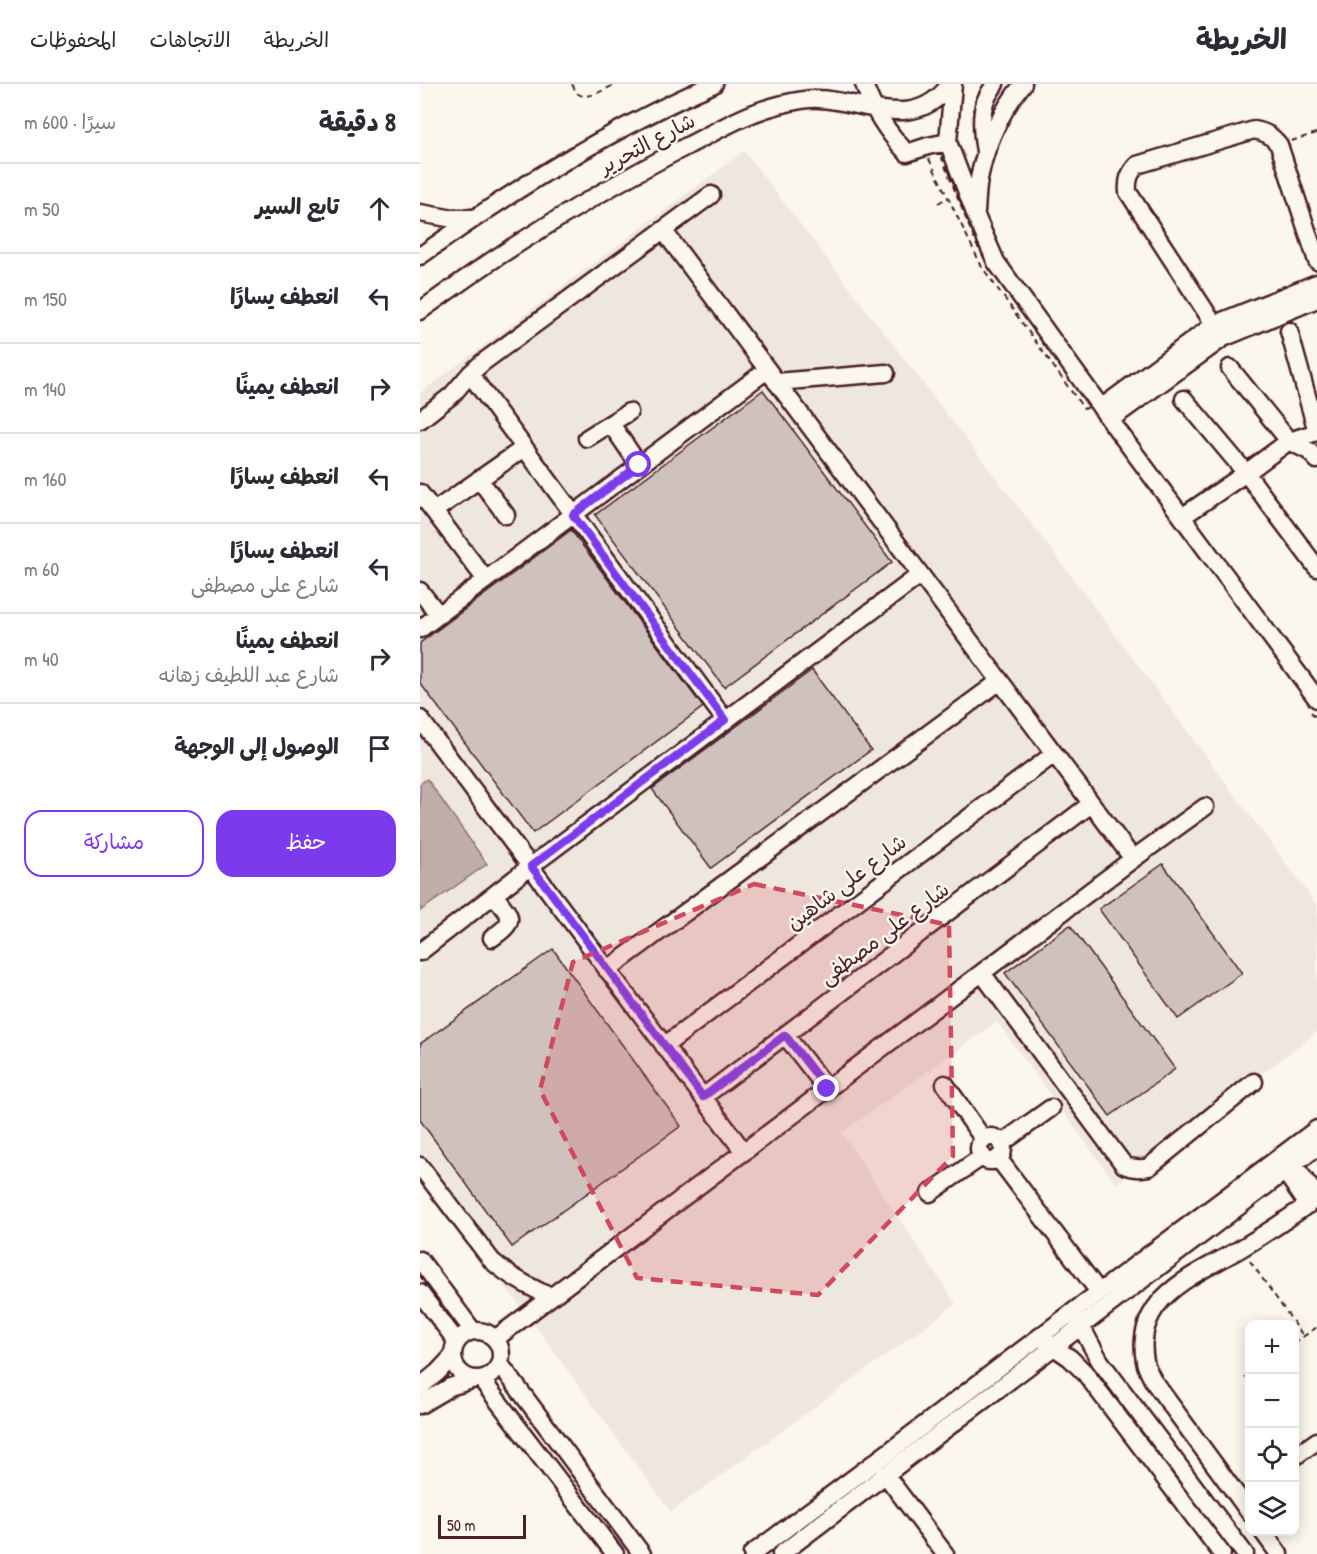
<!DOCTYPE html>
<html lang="ar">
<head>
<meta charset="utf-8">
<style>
  body { margin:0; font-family:"Patrick Hand","Playpen Sans Arabic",sans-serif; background:#f7f7f7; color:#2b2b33; direction:rtl }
  .controls { position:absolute; right:18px; bottom:18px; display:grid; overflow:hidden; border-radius:12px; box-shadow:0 3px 15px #0003 }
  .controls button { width:54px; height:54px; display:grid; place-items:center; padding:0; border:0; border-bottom:2px solid #e1e1e2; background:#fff; color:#2b2b33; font:30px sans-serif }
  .scale { position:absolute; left:18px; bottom:15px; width:88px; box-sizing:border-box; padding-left:6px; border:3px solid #4a1f2b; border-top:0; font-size:16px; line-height:21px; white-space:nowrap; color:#4a1f2b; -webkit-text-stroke:4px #fbf7ec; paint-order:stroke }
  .stop { position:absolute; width:18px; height:18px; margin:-14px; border:4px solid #7c3aed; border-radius:50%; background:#fff }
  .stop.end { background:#7c3aed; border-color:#fff; box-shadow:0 2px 6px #0008 }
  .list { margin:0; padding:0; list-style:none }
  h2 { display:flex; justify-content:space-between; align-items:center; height:78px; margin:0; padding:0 24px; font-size:26px }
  h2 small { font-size:20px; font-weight:400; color:#7c7c81 }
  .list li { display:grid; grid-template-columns:39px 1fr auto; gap:18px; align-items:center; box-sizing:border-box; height:90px; padding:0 24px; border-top:2px solid #e1e1e2 }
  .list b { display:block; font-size:22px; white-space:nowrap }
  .list p { margin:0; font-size:20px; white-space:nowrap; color:#7c7c81 }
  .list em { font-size:20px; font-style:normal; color:#7c7c81 }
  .actions { display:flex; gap:12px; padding:18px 24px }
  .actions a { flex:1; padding:14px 0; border:2px solid #7c3aed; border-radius:18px; text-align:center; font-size:21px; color:#7c3aed }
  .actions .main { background:#7c3aed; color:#fff }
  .icon { flex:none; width:33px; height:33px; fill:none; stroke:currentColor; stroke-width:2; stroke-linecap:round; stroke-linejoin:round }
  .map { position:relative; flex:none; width:897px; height:1470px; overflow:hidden; direction:ltr }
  header { display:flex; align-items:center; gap:36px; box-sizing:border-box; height:84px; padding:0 30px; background:#fff; border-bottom:2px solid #e1e1e2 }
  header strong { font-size:28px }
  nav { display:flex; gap:33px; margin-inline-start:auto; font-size:21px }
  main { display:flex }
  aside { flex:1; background:#fff }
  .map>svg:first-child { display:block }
</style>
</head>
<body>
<header>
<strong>الخريطة</strong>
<nav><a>الخريطة</a><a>الاتجاهات</a><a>المحفوظات</a></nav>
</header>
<main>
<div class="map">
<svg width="897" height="1470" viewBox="0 0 897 1470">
  <rect width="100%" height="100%" fill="#fbf7ec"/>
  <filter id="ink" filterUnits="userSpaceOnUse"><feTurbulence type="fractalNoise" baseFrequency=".0167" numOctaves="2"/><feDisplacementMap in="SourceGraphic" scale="12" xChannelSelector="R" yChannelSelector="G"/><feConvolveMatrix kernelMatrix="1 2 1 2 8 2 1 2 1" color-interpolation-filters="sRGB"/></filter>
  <g filter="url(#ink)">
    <!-- built -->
    <path fill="#eee7de" d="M324 67 634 469 897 821V948L696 1100 577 938 422 1049 536 1220 251 1428 107 1231 0 1089V309Z"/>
    <!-- water -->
    <path fill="#bfadaa" stroke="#907477" stroke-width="1.5" d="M7 695 67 780 0 827V700Z"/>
    <!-- building -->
    <path fill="#cfc2bc" stroke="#4a1f2b" stroke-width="1.5" d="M343 306 472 478 304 603 175 431Z
      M151 446 283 623 113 749 0 599V559Z
      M392 586 451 666 291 784 232 705Z
      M743 780 822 889 758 935 679 825Z
      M650 841 755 985 690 1032 585 889Z
      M133 865 261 1042 92 1163 0 1036V960Z"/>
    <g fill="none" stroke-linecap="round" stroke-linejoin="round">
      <defs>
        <path id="minor" d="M444 0C453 27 468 49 487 69L508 62 528 58
          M533 0 528 58 556 132 576 178 690 336 897 615
          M565 67C562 51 560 34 565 18 567 12 572 5 575 0
          M556 128C557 115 557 102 560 90 567 57 582 26 603 0
          M0 129 28 134H53
          M243 146 713 775
          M0 172C93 106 190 45 294 0
          M0 227C27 208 54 188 82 170 142 131 204 94 267 62 297 47 326 29 359 21 371 18 386 14 399 15 446 17 495 49 530 0
          M869 247 897 348
          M803 254 708 108C707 96 709 90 717 81L834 46C846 48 852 52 859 61L897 177
          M810 284 869 357 889 367 897 376
          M50 290 305 636
          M356 298 466 289
          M764 315 826 389 897 484
          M681 324 795 240 897 199
          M0 336 32 311 50 290 62 279 291 111
          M690 336 803 254 897 215
          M191 340 219 381
          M167 354 209 328
          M59 395 86 431
          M0 409 66 496
          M14 427 104 364
          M762 433 826 389 869 357 897 348
          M0 507 19 531
          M0 545 347 286
          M0 635 324 1068
          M72 854C98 836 91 833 74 811
          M0 868 111 782 500 491
          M187 886 580 597
          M562 889 704 1081C713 1085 720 1085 729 1083L834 998
          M365 951 407 1005
          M244 962 634 670
          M525 1000 564 1056
          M283 1013 671 720
          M559 1065a12 12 0 1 1 24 0a12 12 0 1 1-24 0Z
          M582 1059 631 1024
          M578 1074 679 1208
          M874 1081 897 1113
          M0 1082 72 1177C90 1193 109 1203 131 1213
          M865 1088 888 1121
          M510 1109 563 1072
          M0 1176 53 1247
          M0 1209 37 1258
          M657 1234 670 1259 680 1277 825 1470
          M33 1271a24 24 0 1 1 48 0a24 24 0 1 1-48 0Z
          M75 1255 713 775 785 723
          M625 1257 650 1274 665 1289 802 1470
          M80 1280 222 1470
          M61 1295 195 1470
          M0 1303 18 1288 33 1272
          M0 1321 30 1303 55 1295
          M874 1373 897 1357
          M465 1390 525 1470
          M830 1429 734 1298C731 1292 726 1284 725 1277 713 1213 775 1191 820 1165 847 1149 872 1132 897 1114
          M843 1448 859 1470
          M332 1470 470 1367 598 1269 897 1045
          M361 1470 897 1063"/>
      </defs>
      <!-- minor casing -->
      <use href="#minor" stroke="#4a1f2b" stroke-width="21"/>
      <!-- path -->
      <path stroke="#4a1f2b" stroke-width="2" stroke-dasharray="6 4.5" stroke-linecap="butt" d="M152 0C153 2 156 8 157 9 166 18 187 4 196 0
        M871 57 897 49
        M514 66H517L520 69 556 160 571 185 669 319 667 324 664 325 562 183 509 75C508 70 509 68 514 66Z
        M518 119 527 114
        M891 628 897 635
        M830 1177 884 1253
        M874 1259 897 1243
        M825 1294 830 1291"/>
      <!-- minor -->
      <use href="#minor" stroke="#fbf7ec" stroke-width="16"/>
    </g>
  </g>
  <g fill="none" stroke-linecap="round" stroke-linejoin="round" filter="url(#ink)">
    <!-- route -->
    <path stroke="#7c3aed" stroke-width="8" d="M219 381 153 431 305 636 111 782 283 1013 365 951 407 1005"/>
  </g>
  <!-- marked area -->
  <path fill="#d1495b" fill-opacity="0.2" stroke="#d1495b" stroke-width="4.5" stroke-dasharray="12 8" stroke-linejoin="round" d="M334 800 529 841 533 1072 398 1211 217 1194 120 1006 153 878Z"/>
  <g text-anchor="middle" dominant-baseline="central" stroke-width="5" stroke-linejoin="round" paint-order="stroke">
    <!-- street labels -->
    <g font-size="21" fill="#4a1f2b" stroke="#fbf7ec">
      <text transform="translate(227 59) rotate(-28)">شارع التحرير</text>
      <text transform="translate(426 798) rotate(-37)">شارع على شاهين</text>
      <text transform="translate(464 849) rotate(-37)">شارع على مصطفى</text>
    </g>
  </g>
</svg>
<div class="controls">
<button>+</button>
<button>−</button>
<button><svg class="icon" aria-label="locate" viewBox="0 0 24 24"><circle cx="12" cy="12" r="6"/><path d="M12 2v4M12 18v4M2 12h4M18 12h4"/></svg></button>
<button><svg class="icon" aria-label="layers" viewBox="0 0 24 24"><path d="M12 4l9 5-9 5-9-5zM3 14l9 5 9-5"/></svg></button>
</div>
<div class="scale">50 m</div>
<div class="stop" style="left:219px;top:381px"></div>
<div class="stop end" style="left:407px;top:1005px"></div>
</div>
<aside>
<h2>8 دقيقة<small>سيرًا · 600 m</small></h2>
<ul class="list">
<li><svg class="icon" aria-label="ahead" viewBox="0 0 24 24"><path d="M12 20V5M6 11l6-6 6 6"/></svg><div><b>تابع السير</b></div><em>50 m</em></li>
<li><svg class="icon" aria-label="left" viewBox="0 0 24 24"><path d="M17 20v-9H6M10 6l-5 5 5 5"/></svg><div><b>انعطف يسارًا</b></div><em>150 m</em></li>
<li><svg class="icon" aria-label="right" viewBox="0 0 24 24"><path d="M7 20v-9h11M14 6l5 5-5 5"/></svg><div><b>انعطف يمينًا</b></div><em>140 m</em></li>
<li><svg class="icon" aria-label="left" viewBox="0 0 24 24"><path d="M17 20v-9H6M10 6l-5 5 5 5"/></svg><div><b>انعطف يسارًا</b></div><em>160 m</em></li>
<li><svg class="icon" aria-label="left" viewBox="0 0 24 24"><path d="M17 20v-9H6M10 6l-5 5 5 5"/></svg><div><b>انعطف يسارًا</b><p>شارع على مصطفى</p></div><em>60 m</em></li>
<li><svg class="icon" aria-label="right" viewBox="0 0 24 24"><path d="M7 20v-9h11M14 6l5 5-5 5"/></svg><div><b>انعطف يمينًا</b><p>شارع عبد اللطيف زهانه</p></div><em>40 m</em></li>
<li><svg class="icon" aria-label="arrive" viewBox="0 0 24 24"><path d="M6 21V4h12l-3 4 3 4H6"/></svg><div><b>الوصول إلى الوجهة</b></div></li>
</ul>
<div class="actions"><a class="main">حفظ</a><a>مشاركة</a></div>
</aside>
</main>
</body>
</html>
